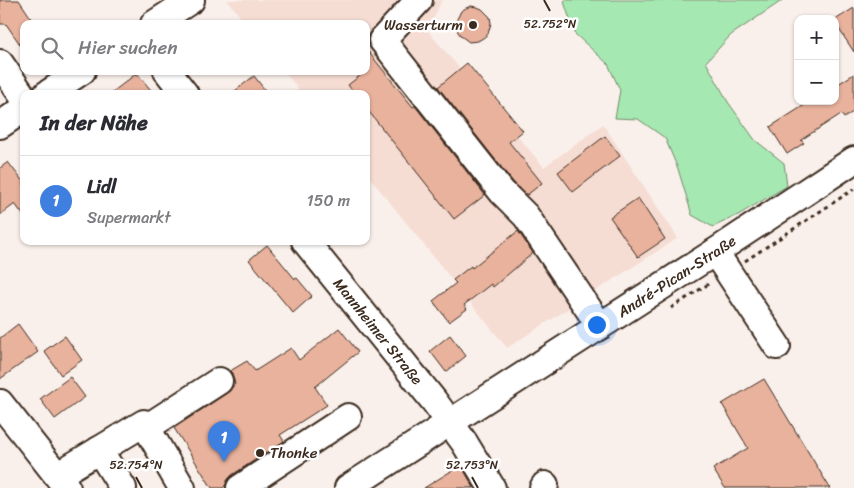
<!DOCTYPE html>
<html lang="de">
<head>
<meta charset="utf-8">
<style>
  body { margin:0; font-family:Sriracha,sans-serif; background:#f2f2f3; color:#2b2b33 }
  .controls { position:absolute; right:15px; top:15px; display:grid; overflow:hidden; border-radius:10px; box-shadow:0 1px 4px #0004 }
  .controls button { width:45px; height:45px; display:grid; place-items:center; padding:0; border:0; border-bottom:1px solid #e1e1e2; background:#fff; color:#2b2b33; font:25px sans-serif }
  .you { position:absolute; left:596px; top:324px; width:18px; height:18px; margin:-12px; border:4px solid #fff; border-radius:50%; background:#1a73e8; box-shadow:0 0 0 8px #1a73e833 }
  .badge { display:grid; place-items:center; width:32px; height:32px; border-radius:50%; background:#db2777; color:#fff; font-size:16px; font-weight:700 }
  .pin { position:absolute; translate:-50% -41px; filter:drop-shadow(0 1px 2px #0008) }
  .pin::after { content:''; position:absolute; top:26px; width:18px; height:15px; background:inherit; clip-path:polygon(0 0,100% 0,50% 100%) }
  .list { margin:0; padding:0; list-style:none }
  h2 { display:flex; justify-content:space-between; align-items:center; height:65px; margin:0; padding:0 20px; font-size:21px }
  h2 small { font-size:16px; font-weight:400; color:#7c7c81 }
  .list li { display:grid; grid-template-columns:32px 1fr auto; gap:15px; align-items:center; box-sizing:border-box; height:90px; padding:0 20px; border-top:1px solid #e1e1e2 }
  .list b { display:block; font-size:19px; white-space:nowrap }
  .list p { margin:0; font-size:16px; white-space:nowrap; color:#7c7c81 }
  .list em { font-size:16px; font-style:normal; color:#7c7c81 }
  .icon { flex:none; width:28px; height:28px; fill:none; stroke:currentColor; stroke-width:2; stroke-linecap:round; stroke-linejoin:round }
  .map { position:relative; flex:none; width:854px; height:488px; overflow:hidden }
  .search { position:absolute; background:#fff; box-shadow:0 1px 4px #0004; left:20px; top:20px; width:350px; height:55px; display:flex; align-items:center; gap:12px; box-sizing:border-box; padding:0 18px; border-radius:10px; color:#7c7c81; font-size:19px }
  .panel { position:absolute; background:#fff; box-shadow:0 1px 4px #0004; left:20px; top:90px; width:350px; height:155px; border-radius:10px }
  .map>svg:first-child { display:block }
</style>
</head>
<body>
<div class="map">
<svg width="854" height="488" viewBox="0 0 854 488">
  <rect width="100%" height="100%" fill="#faf0eb"/>
  <filter id="ink" filterUnits="userSpaceOnUse"><feTurbulence type="fractalNoise" baseFrequency=".02" numOctaves="2"/><feDisplacementMap in="SourceGraphic" scale="10" xChannelSelector="R" yChannelSelector="G"/><feConvolveMatrix kernelMatrix="1 2 1 2 8 2 1 2 1" color-interpolation-filters="sRGB"/></filter>
  <g filter="url(#ink)">
    <!-- built -->
    <path fill="#f5ddd4" d="M227 0H442L428 31 544 167 603 124 678 238 507 348 366 173V94H302L284 71H366V24H246Z"/>
    <!-- green -->
    <path fill="#a6e8b2" stroke="#708968" d="M565 0H783L731 35 706 62 728 102 755 140 784 163 787 186 738 215 713 227 692 215 678 169 665 138 638 119 615 118 620 90 608 64 575 34 564 2Z"/>
    <!-- building -->
    <path fill="#e8b29d" stroke="#3b2a1e" d="M0 0H19L35 24H24V50L6 24H0Z
      M471 6 477 7 482 9 490 17 491 23 488 34 483 38 478 41 469 42 461 36 458 32 456 26V21L461 11 466 8Z
      M854 8V52L835 23V20Z
      M366 49 413 107 415 106 485 195 454 219 366 108V94H355L348 85 366 71Z
      M467 63 523 131 509 142 542 183 527 195 513 182 438 87Z
      M137 73 154 94H110Z
      M854 74V111L844 118 841 114 801 140 804 143 787 154 770 127 811 101H835V86Z
      M254 76 268 94H231Z
      M605 136 620 156 573 192 558 172Z
      M8 162 24 183V216L15 204 0 215V168Z
      M638 198 665 239 638 257 610 217Z
      M518 231 533 253 493 287 491 284 464 305 467 309 449 322 433 301 456 283 453 280 471 266 472 268Z
      M267 245 295 279 297 278 312 296 293 313 249 260Z
      M18 324 38 352 0 379V338Z
      M339 328 358 352 315 387 327 405 280 435 284 441 232 475 227 481 225 486 223 488H212L174 428 227 393 235 384 232 373 230 371 247 361 255 371 291 348 299 360Z
      M450 335 466 356 446 372 430 351Z
      M65 336 82 360 61 375 44 351Z
      M70 377 85 397 55 419 40 399Z
      M764 379 830 488H725L713 469 748 448 722 404Z
      M461 465 474 488H424Z"/>
    <g fill="none" stroke-linecap="round" stroke-linejoin="round">
      <defs>
        <g id="minor">
          <path d="M419 0 382 40 502 192 526 216 600 326"/>
          <path d="M154 24 191 0"/>
          <path d="M0 63 24 98"/>
          <path d="M167 71 185 94"/>
          <path d="M47 94 82 71"/>
          <path d="M0 125 24 109"/>
          <path id="s1" d="M305 241 434 401 464 442 492 488"/>
          <path d="M715 252 777 346"/>
          <path d="M0 403 67 488"/>
          <path d="M146 428 219 381"/>
          <path d="M99 450 123 488"/>
          <path d="M58 476 71 467 144 423 182 488"/>
          <path d="M240 488 348 417"/>
          <path id="s2" d="M348 488 715 252 854 160"/>
          <path d="M543 488 545 485"/>
        </g>
      </defs>
      <!-- minor casing -->
      <use href="#minor" stroke="#3b2a1e" stroke-width="30"/>
      <!-- path -->
      <path stroke="#3b2a1e" stroke-width="3" stroke-dasharray="4 4" stroke-linecap="butt" d="M745 261 854 189
        M671 308 710 283"/>
      <!-- minor -->
      <use href="#minor" stroke="#fff" stroke-width="26"/>
    </g>
  </g>
  <!-- ticks -->
  <path fill="none" stroke="#3b2a1e" stroke-width="2" d="M544 0 550 11M136 477 142 488M472 477 478 488"/>
  <!-- markers -->
  <g fill="#3b2a1e" stroke="#fff" stroke-width="2">
    <circle cx="473" cy="25" r="5"/>
    <circle cx="260" cy="453" r="5"/>
  </g>
  <g text-anchor="middle" dominant-baseline="central" stroke-width="5" stroke-linejoin="round" paint-order="stroke">
    <!-- poi labels -->
    <g font-size="15" fill="#3b2a1e" stroke="#fff" text-anchor="end">
      <text x="463" y="25">Wasserturm</text>
      <text x="270" y="453" text-anchor="start">Thonke</text>
    </g>
    <!-- street labels -->
    <g font-size="15" fill="#3b2a1e" stroke="#fff">
      <text stroke="none"><textPath href="#s2" startOffset="391">André-Pican-Straße</textPath></text>
      <text stroke="none"><textPath href="#s1" startOffset="116">Mannheimer Straße</textPath></text>
    </g>
  </g>
  <g font-size="12" text-anchor="middle" fill="#3b2a1e" stroke="#fff" stroke-width="5" stroke-linejoin="round" paint-order="stroke">
    <text x="550" y="28">52.752°N</text>
    <text x="136" y="469">52.754°N</text>
    <text x="472" y="469">52.753°N</text>
  </g>
</svg>
<div class="controls">
<button>+</button>
<button>−</button>
</div>
<div class="you"></div>
<div class="pin badge" style="left:224px;top:462px;background:#3f7fe0">1</div>
<div class="search"><svg class="icon" aria-label="search" viewBox="0 0 24 24"><circle cx="10" cy="10" r="6"/><path d="M15 15l6 6"/></svg>Hier suchen</div>
<section class="panel">
<h2>In der Nähe<small></small></h2>
<ul class="list">
<li><span class="badge" style="background:#3f7fe0">1</span><div><b>Lidl</b><p>Supermarkt</p></div><em>150 m</em></li>
</ul>
</section>
</div>
</body>
</html>
